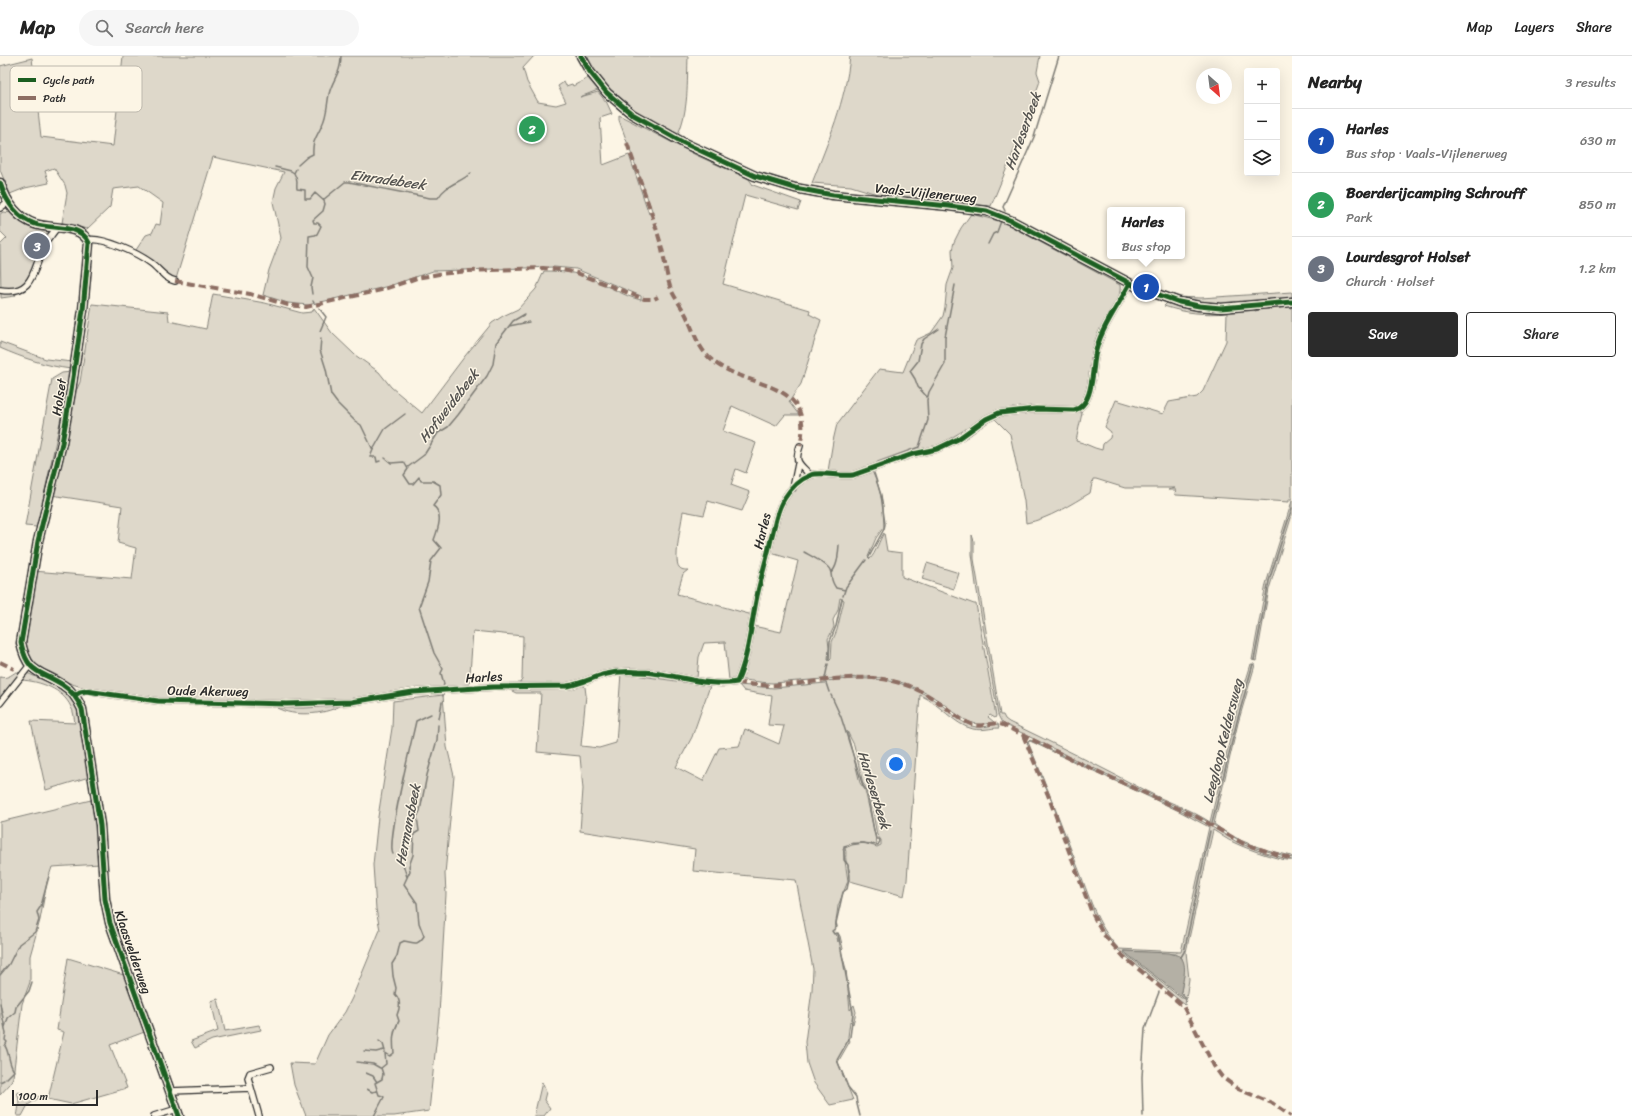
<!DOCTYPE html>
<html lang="en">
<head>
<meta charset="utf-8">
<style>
  body { margin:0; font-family:Sriracha,sans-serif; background:#f6f6f6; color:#222 }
  .controls { position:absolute; right:12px; top:12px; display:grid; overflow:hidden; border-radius:4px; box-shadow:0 4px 16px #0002 }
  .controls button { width:36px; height:36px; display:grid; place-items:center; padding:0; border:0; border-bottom:1px solid #e0e0e0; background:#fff; color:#222; font:20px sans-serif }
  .compass { position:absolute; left:1196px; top:12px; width:36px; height:36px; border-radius:50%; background:#fff; box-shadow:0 4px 16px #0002; rotate:152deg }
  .scale { position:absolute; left:12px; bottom:10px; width:86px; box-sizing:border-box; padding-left:4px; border:2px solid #2b2b2b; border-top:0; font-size:11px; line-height:14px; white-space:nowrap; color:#2b2b2b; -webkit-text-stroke:3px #fcf5e5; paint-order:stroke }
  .you { position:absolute; left:896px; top:708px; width:14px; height:14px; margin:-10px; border:3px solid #fff; border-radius:50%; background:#1a73e8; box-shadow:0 0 0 6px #1a73e833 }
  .badge { display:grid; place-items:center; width:26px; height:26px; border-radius:50%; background:#2b2b2b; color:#fff; font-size:13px; font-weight:700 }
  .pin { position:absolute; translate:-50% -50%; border:2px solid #fff; box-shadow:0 1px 4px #0006 }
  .popup { position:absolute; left:1107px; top:151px; width:78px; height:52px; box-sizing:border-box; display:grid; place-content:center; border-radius:4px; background:#fff; filter:drop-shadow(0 1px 3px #0005); font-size:13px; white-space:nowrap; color:#767676 }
  .popup b { font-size:15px; color:#222 }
  .popup::after { content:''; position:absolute; left:50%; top:100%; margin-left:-8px; border:8px solid transparent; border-top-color:#fff }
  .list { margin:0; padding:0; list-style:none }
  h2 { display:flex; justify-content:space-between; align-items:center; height:52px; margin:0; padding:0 16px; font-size:17px }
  h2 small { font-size:13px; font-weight:400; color:#767676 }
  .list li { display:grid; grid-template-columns:26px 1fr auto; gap:12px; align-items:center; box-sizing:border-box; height:64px; padding:0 16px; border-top:1px solid #e0e0e0 }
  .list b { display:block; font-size:15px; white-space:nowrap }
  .list p { margin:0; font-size:13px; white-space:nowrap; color:#767676 }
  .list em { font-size:13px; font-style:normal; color:#767676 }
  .actions { display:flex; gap:8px; padding:12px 16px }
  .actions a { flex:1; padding:9px 0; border:1px solid #2b2b2b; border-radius:4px; text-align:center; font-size:14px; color:#2b2b2b }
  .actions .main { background:#2b2b2b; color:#fff }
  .icon { flex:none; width:22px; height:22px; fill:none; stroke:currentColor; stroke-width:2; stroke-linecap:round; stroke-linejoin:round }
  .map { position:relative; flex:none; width:1292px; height:1060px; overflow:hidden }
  header { display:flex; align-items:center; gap:24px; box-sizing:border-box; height:56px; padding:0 20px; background:#fff; border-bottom:1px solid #e0e0e0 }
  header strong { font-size:19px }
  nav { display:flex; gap:22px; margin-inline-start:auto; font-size:14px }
  .search { width:280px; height:36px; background:#f6f6f6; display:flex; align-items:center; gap:10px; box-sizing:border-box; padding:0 14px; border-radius:22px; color:#767676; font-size:15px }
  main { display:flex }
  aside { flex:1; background:#fff }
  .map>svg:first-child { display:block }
</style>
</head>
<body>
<header>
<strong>Map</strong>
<div class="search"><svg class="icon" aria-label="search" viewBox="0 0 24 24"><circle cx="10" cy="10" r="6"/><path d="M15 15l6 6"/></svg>Search here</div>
<nav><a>Map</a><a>Layers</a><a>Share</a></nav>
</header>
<main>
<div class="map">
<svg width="1292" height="1060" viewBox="0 0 1292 1060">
  <rect width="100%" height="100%" fill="#fcf5e5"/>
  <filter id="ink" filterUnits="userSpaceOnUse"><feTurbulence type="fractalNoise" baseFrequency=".025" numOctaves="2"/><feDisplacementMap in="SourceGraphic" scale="8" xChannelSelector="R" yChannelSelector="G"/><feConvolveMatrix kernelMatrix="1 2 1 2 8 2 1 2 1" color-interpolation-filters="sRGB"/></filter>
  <g filter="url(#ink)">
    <!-- green -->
    <path fill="#ded8ca" stroke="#84827a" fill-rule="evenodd" d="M123 0H534L523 12 527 26 538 46 556 49 566 46 558 30 564 26 566 30 572 28 573 30 588 22 598 34 580 41 598 36 607 47 612 58 600 62 603 109 629 99 649 158 653 157 619 64V59L696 99 749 123 753 129 801 146 798 154 745 139 723 228 810 254 809 258 821 264 801 328 789 346 799 359H785L776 370 732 350 723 375 756 387 746 417 736 413 731 429 750 436 742 455 708 445 704 459 683 455C682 465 673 504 679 511 681 514 685 514 688 514L683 518 677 538 756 560 753 570 781 576 798 505 771 497 784 444 794 432 813 420 842 422 851 421 872 415 878 429 883 449 884 474 883 472 876 482 868 501 870 503C876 497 879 484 884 477L887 495 902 497V521L974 548H976L996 660 995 662 990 659 988 661 994 666C970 674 959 659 941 646 931 639 920 634 908 629 881 617 853 622 824 623 807 624 790 626 773 627 758 627 743 622 729 624L725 586 704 587 699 601 697 622 658 616 623 615H611L594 620H590L579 627 585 631 586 639 581 690 599 692 616 687 621 617 710 630 692 681 676 711 703 725 719 692 739 690 745 673 779 688 784 670 768 669 772 640 744 635 739 629 774 632 825 627V625C850 623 878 620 902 628 916 633 931 641 943 650 953 658 963 669 976 671 984 672 990 669 998 668L999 672C990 672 982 675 973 673 954 669 939 647 920 639L907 824 904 840 850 825C851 818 849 812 846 805 845 800 847 797 845 792L852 789 864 787H852L843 792 848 825 838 850 835 873 838 886V877L840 880 843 893 841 895 846 913 850 954 854 949 856 956 853 968 850 965 848 981 850 985 838 1006 853 1044 830 1049 814 1027 807 1007 805 986 812 934 813 913 796 824 693 815 695 793 580 775 583 733 580 700 537 696 541 637H516L510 634 515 632 522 624 523 580 473 575 469 632C425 633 383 642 340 646 286 651 230 646 176 643 148 641 118 641 89 633 63 626 36 616 21 592L33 515 132 523 136 492 118 487 122 450 51 439 72 337 77 333 80 326 92 248 168 256 169 265 206 273 213 238 265 247 302 257 312 256 314 252 332 277 355 299 379 316 391 331 422 357 465 300 492 267 503 260 518 253 536 233 544 215C560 215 575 216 590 222 607 229 623 240 641 244V240L576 213 554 211 433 215 389 230 308 249 288 247 263 239 269 214 281 182 273 146 276 132 284 116 213 101 176 223H174L136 194 146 179 152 177 156 168 160 169 163 147 139 130 113 133 110 151 87 173 62 167 67 137 65 129 54 112 45 115 49 127 25 132 10 138 0 114V10L32 2 41 81 113 90ZM840 542 844 544 837 574 832 586 831 603 829 605 828 603 829 592 828 583 834 571 833 564 838 554ZM847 675 854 689 863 728 869 735 877 779 881 784V789L877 791 864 787 874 789 877 787 865 734 860 727Z
      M579 0H688C687 26 689 56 677 80L670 77 613 41Z
      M850 0H1040L1037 16 1040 25 1023 73 991 150 968 149 877 138 851 130 812 127C828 86 846 44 850 0Z
      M3 156 14 157 37 172 49 175 39 196 31 219 20 230 15 240 1 242 0 189 7 182 0 175V158Z
      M971 158 1003 166 1120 229C1122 245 1107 260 1100 273 1096 280 1094 288 1092 296 1089 310 1090 348 1073 351L1009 353 1002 355 981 364 939 389 851 417 828 415 833 385 837 368 879 313 903 316 916 284 931 277 943 260 945 251 947 229 953 212 952 194 954 186 961 172Z
      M1292 236V244C1261 246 1203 254 1175 241L1201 242Z
      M1168 246 1254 252 1255 255 1259 254 1260 252 1292 249V443H1289V446L1176 439 1175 437 1176 434H1168L1175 432H1125L1096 423H1093L1090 437C1071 448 1049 463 1026 467L1024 445 1010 378 995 363C981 368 970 383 956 386 987 365 1000 355 1039 356 1051 356 1067 358 1079 355L1082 357 1076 385C1086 387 1092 392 1102 394L1103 388 1110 382 1111 376 1105 371 1116 344 1163 358 1169 346 1197 341 1203 335 1226 285 1227 257C1204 259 1185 257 1164 250Z
      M0 286 46 303 72 306 71 313C46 310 23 302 0 292Z
      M71 316 37 471 25 470 52 323 62 317Z
      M1292 445V459L1269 533 1256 605 1252 604 1266 528Z
      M972 479 974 485V503L1000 659H1003L1005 663 1009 666C1055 688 1101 711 1146 735 1167 746 1190 753 1210 766L1237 654 1251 608 1255 609 1238 667 1214 768C1237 786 1264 794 1292 800V802L1256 792 1242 786 1203 763 1076 704 1002 667 998 659 976 529 972 498Z
      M927 507 959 517 954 533 922 523Z
      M16 616 21 617 0 643V621C7 623 11 619 16 616Z
      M27 617C47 626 65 631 78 650L89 721 46 734 31 665 75 667C74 662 74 656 71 651 63 633 40 625 21 624Z
      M443 639 447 691 454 720 445 818 446 838 439 959 429 1055 394 1060H306L294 1029 290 1007 315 1008 328 979 345 956 352 942 380 874 376 853 373 809 378 761 392 672 393 645Z
      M340 650C323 659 294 661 277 652H304Z
      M1030 684 1197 762 1237 786 1265 797 1292 804C1283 806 1245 792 1235 787 1227 784 1220 778 1213 774L1186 896 1189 923 1185 949 1118 894 1105 879 1093 857 1051 743 1027 687ZM1030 685 1179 755 1209 771 1181 896 1119 893C1096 869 1089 839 1077 809 1061 768 1046 727 1028 686ZM1124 895 1176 898 1182 902 1184 918 1181 936 1186 942H1181L1124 897Z
      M91 744 100 794V808L52 811 47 826 40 864 30 900V926L22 948 13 1021 10 1028 0 1039V766Z
      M68 902 127 920 147 975 110 989 127 1032 71 1048 48 1043 64 976 57 974Z
      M218 943 225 975 259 969 261 974 212 984 195 992 191 985 218 975 211 945Z
      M542 1026 546 1036 544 1044 550 1052 544 1060H534Z
      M17 1036 40 1041 28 1049 22 1060H17C19 1051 20 1044 17 1036Z"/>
    <!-- water -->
    <path fill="#b4b0a5" stroke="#7d7b74" d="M1123 895 1169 897 1180 900C1189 910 1182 925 1181 936L1186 942V944Z"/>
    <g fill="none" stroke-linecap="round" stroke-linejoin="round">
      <!-- stream -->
      <path stroke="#7d7b74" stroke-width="1.5" d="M298 109 307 101 313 98C312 84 317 81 322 69 327 60 327 48 329 38 333 22 341 18 341 0
        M275 111 291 115 294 117
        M296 113 294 117C299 126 296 125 297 133L305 134V143H310L315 137 324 145 325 148 323 155 313 164 314 167H318L321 170 317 178 315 179 309 180 308 211 313 222 311 231 312 238
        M323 144 345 126H349L430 142H438C446 128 460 127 471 117
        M1005 155 1003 151 1034 81 1059 0
        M988 188 993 178 997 176 1001 165
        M313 245 314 247
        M319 252 326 261 320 275
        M509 270 529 266
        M321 282 320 294 326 313 331 339 337 347 355 365 361 369 373 394 370 401H376L377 406 380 405
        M927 341 918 331 915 323 910 315 918 305 921 288 924 283 939 273
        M373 394 385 373 405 358
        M385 402 391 407 404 406 408 413 404 419 410 428H413L419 421 421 425H433L440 429 441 439 433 450C444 457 438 473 434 484L441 492 431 505 428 526 419 551 434 597 443 613 441 617 444 628 443 631
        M875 409 878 406 919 391 928 364 927 344 929 336 945 308V281L955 229
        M408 411 424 399 438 377 448 371 458 359 487 320 493 308 496 287 513 265 525 258
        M804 496C811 500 828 508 830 514 833 521 829 522 836 532L845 534
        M869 501 884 473 885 468 881 439 874 417
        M831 517C838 510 838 499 839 489
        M843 540 846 531 866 504
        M829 604 830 585 836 570 842 543
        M1254 604 1269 525 1292 452
        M825 622 828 608
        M826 627 829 636
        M831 639 841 661 863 730 867 735 874 775 876 783H879L880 785 878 789 862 787 852 788
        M443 640V638
        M439 663 442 646
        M1212 767 1237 665 1253 608
        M848 789 844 790V804L848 809 849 823 847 833 843 836 836 867 837 871 832 875 834 878 838 877 853 957 850 981 837 1004 848 1031 856 1041 857 1048 860 1060
        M393 798C386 787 412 684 416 665L431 658
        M403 808 407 821
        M1181 901 1184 896 1210 775
        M0 919 9 908 19 888 35 876 39 864 37 856 41 850 49 820
        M0 947 6 978 5 984 7 986 5 990C10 998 8 1007 14 1015L6 1023
        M5 971 8 962 15 956 16 951 29 935 32 926
        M379 985 383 988 385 995
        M364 995 376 996 384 994
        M357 1006 373 1008 380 1012
        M366 1017 373 1020 377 1026
        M0 1026 4 1024
        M367 1033 372 1036 377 1035
        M374 1060 384 1041 383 1040 379 1039 375 1027 382 1023 383 1018 381 1012 386 1008 385 997 390 1000 394 997C393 985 392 977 399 965L397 959C400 952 401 944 395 938L396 932 393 920 392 908 397 900 400 887 404 885C414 886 417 891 424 880L419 867 417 847 404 828 410 815 409 810 413 799 414 778 419 775 417 761 420 755 427 719 437 684 438 669
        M1143 1060 1142 1021 1145 973 1159 936"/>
      <defs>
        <path id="street" d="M0 152 8 146
          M87 184C102 180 139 198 151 207 159 213 165 223 175 225
          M0 234C33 240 33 215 43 192 46 184 53 178 57 171
          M800 390C794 407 799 407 810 419
          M793 432 798 408
          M75 639 80 636 86 635 158 645 287 648 351 646 413 636 493 631 567 630C580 628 590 623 602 619 614 616 627 615 639 616 672 616 704 632 737 626 749 599 751 568 757 540 761 521 767 502 771 483 775 470 776 455 784 443 790 433 800 423 811 419 820 415 841 421 853 419L913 398 937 393 958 383 986 363 999 357 1036 353 1074 354C1093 350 1092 316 1095 300 1098 276 1119 249 1130 227
          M0 647 30 609
          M251 1032 259 1060
          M171 1035 251 1032 248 1022 250 1017 271 1011
          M154 1060 177 1053"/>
        <path id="secondary" d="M581 0 590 16 607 37 632 58 684 87 755 120 795 132 833 139 949 150 987 155 1012 165 1137 231 1179 246 1199 250 1221 252 1292 246
          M0 127C6 145 17 162 35 168 52 174 81 167 89 187L83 254 71 335 62 387 38 485 21 587C28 619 40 614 63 629 73 635 78 644 82 653L100 769 105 843 110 867 179 1060"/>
      </defs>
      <!-- street casing -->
      <use href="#street" stroke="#2b2b2b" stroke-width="8"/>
      <!-- secondary casing -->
      <use href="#secondary" stroke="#2b2b2b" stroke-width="11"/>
      <!-- street -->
      <use href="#street" stroke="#fcf5e5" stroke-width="5.5"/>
      <!-- secondary -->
      <use href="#secondary" stroke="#fcf5e5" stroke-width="8"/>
      <!-- quiet -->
      <path stroke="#8d6e63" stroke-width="4" stroke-dasharray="8 4" stroke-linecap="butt" d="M627 87C638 119 650 150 659 182 664 197 665 212 669 227 672 239 680 248 686 259 692 271 696 286 705 297 736 336 817 317 800 390
        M175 225 250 238 288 249 306 251 381 234 417 222 439 218 469 215 543 212 563 214 577 217 644 243H654L658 241
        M0 606 14 613
        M737 626C782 636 827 619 873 622 897 624 919 632 938 646 949 653 958 663 971 668 982 673 992 664 1003 669L1073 704 1197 761 1244 788 1292 803
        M1023 679 1048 739 1092 857 1103 878 1124 901 1183 950 1214 1010 1222 1021 1238 1033 1272 1047 1291 1060"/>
      <defs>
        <path id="cycleway" d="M581 0 590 16 607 37 632 58 684 87 755 120 795 132 833 139 949 150 987 155 1012 165 1137 231 1179 246 1199 250 1221 252 1292 246
          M0 127C6 145 17 162 35 168 52 174 81 167 89 187L83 254 71 335 62 387 38 485 21 587C28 619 40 614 63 629 73 635 78 644 82 653L100 769 105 843 110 867 179 1060
          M75 639 80 636 86 635 158 645 287 648 351 646 413 636 493 631 567 630C580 628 590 623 602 619 614 616 627 615 639 616 672 616 704 632 737 626 749 599 751 568 757 540 761 521 767 502 771 483 775 470 776 455 784 443 790 433 800 423 811 419 820 415 841 421 853 419L913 398 937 393 958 383 986 363 999 357 1036 353 1074 354C1093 350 1092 316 1095 300 1098 276 1119 249 1130 227"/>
      </defs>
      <!-- cycleway casing -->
      <use href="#cycleway" stroke="#fcf5e5" stroke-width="8"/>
      <!-- cycleway -->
      <use href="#cycleway" stroke="#1b5e20" stroke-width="5"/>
    </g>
  </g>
  <g text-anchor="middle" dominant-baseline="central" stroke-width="3" stroke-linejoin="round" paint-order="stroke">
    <!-- street labels -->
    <g font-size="13" fill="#2b2b2b" stroke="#fcf5e5">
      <text transform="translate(926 137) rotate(6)">Vaals-Vijlenerweg</text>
      <text transform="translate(59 341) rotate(-81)">Holset</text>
      <text transform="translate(762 475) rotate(-76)">Harles</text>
      <text transform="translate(484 621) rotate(-3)">Harles</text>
      <text transform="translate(208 635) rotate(1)">Oude Akerweg</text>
      <text transform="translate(133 896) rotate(71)">Klaasvelderweg</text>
    </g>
    <!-- water labels -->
    <g font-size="14" font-style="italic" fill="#545350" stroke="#fcf5e5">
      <text transform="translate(1023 75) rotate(-70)">Harleserbeek</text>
      <text transform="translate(388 124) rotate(8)">Einradebeek</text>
      <text transform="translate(449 350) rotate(-52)">Hofweidebeek</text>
      <text transform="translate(1223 685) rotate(-76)">Leegloop Keldersweg</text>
      <text transform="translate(874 734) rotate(73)">Harleserbeek</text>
      <text transform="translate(408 769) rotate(-79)">Hermansbeek</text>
    </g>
  </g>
  <!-- legend -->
  <rect x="10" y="10" width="132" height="46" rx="6" fill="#fcf5e5" stroke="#bdb8ad" stroke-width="1"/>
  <rect x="18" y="22" width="18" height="4" fill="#1b5e20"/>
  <rect x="18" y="40" width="18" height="4" fill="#8d6e63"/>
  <g font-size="11" fill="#2b2b2b">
    <text x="43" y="28">Cycle path</text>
    <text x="43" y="46">Path</text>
  </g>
</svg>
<div class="controls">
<button>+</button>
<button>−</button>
<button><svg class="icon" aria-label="layers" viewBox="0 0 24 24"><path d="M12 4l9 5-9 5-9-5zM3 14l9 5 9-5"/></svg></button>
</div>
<svg class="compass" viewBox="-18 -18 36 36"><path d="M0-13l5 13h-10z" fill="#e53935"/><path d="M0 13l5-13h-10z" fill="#767676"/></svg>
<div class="scale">100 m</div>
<div class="you"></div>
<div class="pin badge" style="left:1146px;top:231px;background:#1a4fb4">1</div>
<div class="popup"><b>Harles</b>Bus stop</div>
<div class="pin badge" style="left:532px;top:73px;background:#2e9e5b">2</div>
<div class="pin badge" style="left:37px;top:190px;background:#6b7280">3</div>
</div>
<aside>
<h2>Nearby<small>3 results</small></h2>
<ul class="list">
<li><span class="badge" style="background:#1a4fb4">1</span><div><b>Harles</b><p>Bus stop · Vaals-Vijlenerweg</p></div><em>630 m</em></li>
<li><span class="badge" style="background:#2e9e5b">2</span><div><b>Boerderijcamping Schrouff</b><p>Park</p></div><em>850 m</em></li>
<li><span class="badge" style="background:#6b7280">3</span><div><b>Lourdesgrot Holset</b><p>Church · Holset</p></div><em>1.2 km</em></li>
</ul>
<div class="actions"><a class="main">Save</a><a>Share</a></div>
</aside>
</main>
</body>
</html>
